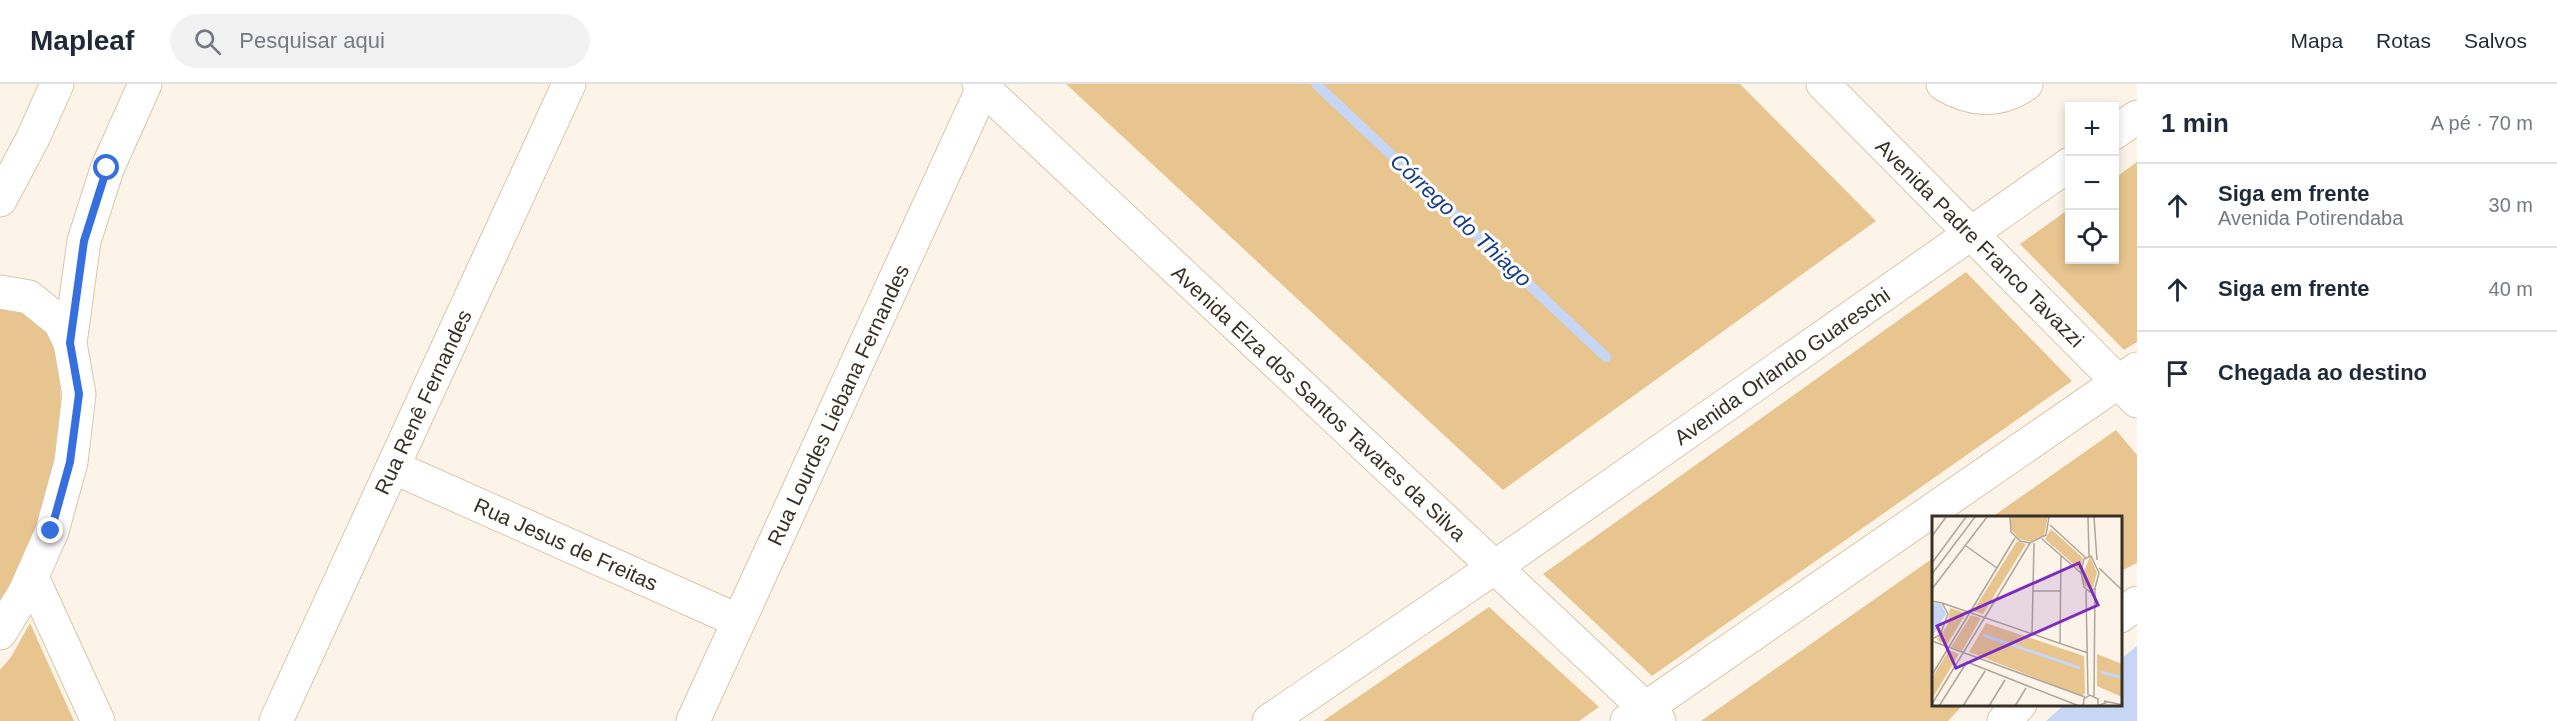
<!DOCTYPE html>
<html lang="pt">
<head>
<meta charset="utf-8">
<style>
  body { margin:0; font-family:Helvetica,sans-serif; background:#f2f2f3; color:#1f2937 }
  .controls { position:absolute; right:18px; top:18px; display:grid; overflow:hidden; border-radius:0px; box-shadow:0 3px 9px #0003 }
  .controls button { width:54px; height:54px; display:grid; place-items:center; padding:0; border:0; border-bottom:2px solid #e0e1e3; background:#fff; color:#1f2937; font:30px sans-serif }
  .stop { position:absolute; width:18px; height:18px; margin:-14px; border:4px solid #366fde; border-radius:50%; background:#fff }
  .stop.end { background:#366fde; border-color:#fff; box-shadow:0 2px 6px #0008 }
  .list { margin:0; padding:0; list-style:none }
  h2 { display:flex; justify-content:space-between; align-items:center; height:78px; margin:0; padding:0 24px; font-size:26px }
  h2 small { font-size:20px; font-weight:400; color:#747a83 }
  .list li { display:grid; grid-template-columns:39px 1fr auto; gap:18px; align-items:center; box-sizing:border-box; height:84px; padding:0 24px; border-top:2px solid #e0e1e3 }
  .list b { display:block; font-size:22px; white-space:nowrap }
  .list p { margin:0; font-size:20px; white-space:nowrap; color:#747a83 }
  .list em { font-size:20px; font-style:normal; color:#747a83 }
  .icon { flex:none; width:33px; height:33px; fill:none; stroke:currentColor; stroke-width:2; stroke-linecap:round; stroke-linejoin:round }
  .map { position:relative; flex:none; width:2137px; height:637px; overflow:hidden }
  header { display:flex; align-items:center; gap:36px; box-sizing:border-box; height:84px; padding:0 30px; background:#fff; border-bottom:2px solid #e0e1e3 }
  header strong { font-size:28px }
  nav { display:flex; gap:33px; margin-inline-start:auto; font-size:21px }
  .search { width:420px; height:54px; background:#f2f2f3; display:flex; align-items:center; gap:15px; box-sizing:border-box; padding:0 21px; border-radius:33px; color:#747a83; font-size:22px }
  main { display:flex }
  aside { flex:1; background:#fff }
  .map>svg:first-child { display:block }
</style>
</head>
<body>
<header>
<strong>Mapleaf</strong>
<div class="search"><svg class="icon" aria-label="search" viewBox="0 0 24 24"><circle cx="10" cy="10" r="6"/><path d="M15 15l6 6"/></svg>Pesquisar aqui</div>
<nav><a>Mapa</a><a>Rotas</a><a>Salvos</a></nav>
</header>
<main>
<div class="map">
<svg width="2137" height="637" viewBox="0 0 2137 637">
  <rect width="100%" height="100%" fill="#fcf4e8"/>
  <!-- green -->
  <path fill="#e8c58e" d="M1066 0H1740L1876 137 1503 406Z
    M2137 78V258L2124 266 2020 160 2069 125 2070 176H2114L2115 94Z
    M1966 188 2072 297 1652 592 1543 490Z
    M26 222 53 244 58 271 61 318 54 375 39 443 0 523V224Z
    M2116 346 2137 371V479L2121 487 2120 433H1992Z
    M1933 474V620L1963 621 1948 637H1701Z
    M1489 523 1599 623 1579 637H1323Z
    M30 539 74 637H0V586L11 573Z"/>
  <!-- water -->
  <path fill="#c6d6f4" d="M2137 562V637H2046L2064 621 2120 620 2121 575Z"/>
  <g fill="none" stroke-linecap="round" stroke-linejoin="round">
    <!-- stream -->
    <path stroke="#c6d6f4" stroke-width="10" d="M1316 0 1606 273"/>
    <defs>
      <path id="minor" d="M1943 0C1971 17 1999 19 2026 0
        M393 383 739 537
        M276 637 569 0
        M693 637 983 4"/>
      <path id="tertiary" d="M2114 49 2137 33
        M32 493 98 637
        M1269 637 1495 483 2070 80
        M1627 637 2137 285"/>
      <path id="primary" d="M979 0 1659 637
        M1823 0 2137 317
        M0 116 33 54 57 0
        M0 208 29 213 60 238 70 259 79 310 71 378 52 447 25 508 0 549
        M70 259 84 157 107 85 145 0
        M2120 532 2137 519
        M2004 637 2020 620"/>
    </defs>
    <!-- minor casing -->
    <use href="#minor" stroke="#d9c6a9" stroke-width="35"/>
    <!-- tertiary casing -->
    <use href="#tertiary" stroke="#d9c6a9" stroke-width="35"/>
    <!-- primary casing -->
    <use href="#primary" stroke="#d9c6a9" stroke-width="35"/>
    <!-- minor -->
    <use href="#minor" stroke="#fff" stroke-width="33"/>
    <!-- tertiary -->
    <use href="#tertiary" stroke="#fff" stroke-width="33"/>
    <!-- primary -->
    <use href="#primary" stroke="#fff" stroke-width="33"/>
  </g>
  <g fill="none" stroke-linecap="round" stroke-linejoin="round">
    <!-- route -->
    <path stroke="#366fde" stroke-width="8" d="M51 447 70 378 79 310 70 259 84 157 107 84"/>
  </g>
  <g text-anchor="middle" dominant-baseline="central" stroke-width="6" stroke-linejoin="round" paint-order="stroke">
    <!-- street labels -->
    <g font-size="21" fill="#383025" stroke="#fff">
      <text transform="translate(1980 159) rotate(45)">Avenida Padre Franco Tavazzi</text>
      <text transform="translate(1782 282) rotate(-35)">Avenida Orlando Guareschi</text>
      <text transform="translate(423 318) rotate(-65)">Rua Renê Fernandes</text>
      <text transform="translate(1319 319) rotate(43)">Avenida Elza dos Santos Tavares da Silva</text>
      <text transform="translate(838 321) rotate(-65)">Rua Lourdes Liebana Fernandes</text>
      <text transform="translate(566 460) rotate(24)">Rua Jesus de Freitas</text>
    </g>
    <!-- water labels -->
    <g font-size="22" font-style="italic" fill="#123b8c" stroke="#fff">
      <text transform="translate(1461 136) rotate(43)">Córrego do Thiago</text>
    </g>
  </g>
  <!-- overview -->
  <g transform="translate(1932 432)">
    <rect width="190" height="190" fill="#fcf4e8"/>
    <path d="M79 1H116L112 20 100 26 87 23 79 13ZM119 13 151 42 148 54 113 23ZM85 25 94 28 51 98 41 95ZM158 40 165 57 160 74 153 70 150 61ZM18 92 34 97 15 129 5 124 16 108ZM39 99 49 102 30 135 19 131ZM54 107 152 140 153 177 150 180 37 136ZM17 134 27 138 0 183V162ZM165 138 190 148V181L165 170Z" fill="#e8c58e"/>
    <path d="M0 87 9 88 14 98 0 121Z" fill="#c6d6f4"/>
    <path fill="none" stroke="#c6d6f4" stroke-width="3" d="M51 119 148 152M169 156 191 162"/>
    <path fill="none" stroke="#aea69a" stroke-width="1.5" d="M78 1 79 16 88 25 98 27 114 19 117 1M156 1 157 40M162 1 165 44M118 9 154 42M0 20 14 1M110 23 149 57M34 30 65 52M159 40 167 57 163 72 158 76 152 71 149 56 152 43ZM0 47 34 1M167 52 191 75M0 58 43 1M0 73 55 1M154 74 156 179M101 75H129M0 85 10 87 16 98 8 119 0 123M10 87 156 137M100 118 102 27M0 125 153 181M128 127 129 39M0 159 83 22M162 180 163 72M172 185 191 189M0 188 98 27M7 190 35 146 147 190M31 190 53 155M57 190 73 164M83 190 94 172M151 190 152 183 158 179 166 183V190L175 186"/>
    <path fill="#7b2cbf" fill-opacity="0.15" stroke="#7b2cbf" stroke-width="3" d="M147 47 166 89 24 152 5 110Z"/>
    <rect width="190" height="190" fill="none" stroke="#383025" stroke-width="3"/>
  </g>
</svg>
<div class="controls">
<button>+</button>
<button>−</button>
<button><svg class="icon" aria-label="locate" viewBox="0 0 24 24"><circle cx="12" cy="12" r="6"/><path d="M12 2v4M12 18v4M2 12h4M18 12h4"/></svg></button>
</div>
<div class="stop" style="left:107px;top:84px"></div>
<div class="stop end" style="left:51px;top:447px"></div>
</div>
<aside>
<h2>1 min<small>A pé · 70 m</small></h2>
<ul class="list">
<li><svg class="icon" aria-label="ahead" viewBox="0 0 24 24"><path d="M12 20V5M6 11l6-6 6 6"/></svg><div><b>Siga em frente</b><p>Avenida Potirendaba</p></div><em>30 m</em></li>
<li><svg class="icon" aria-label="ahead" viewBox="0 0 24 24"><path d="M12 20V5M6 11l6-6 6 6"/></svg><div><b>Siga em frente</b></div><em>40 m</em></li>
<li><svg class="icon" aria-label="arrive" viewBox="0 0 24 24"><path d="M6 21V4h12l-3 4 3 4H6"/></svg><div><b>Chegada ao destino</b></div></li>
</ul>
</aside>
</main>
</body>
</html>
